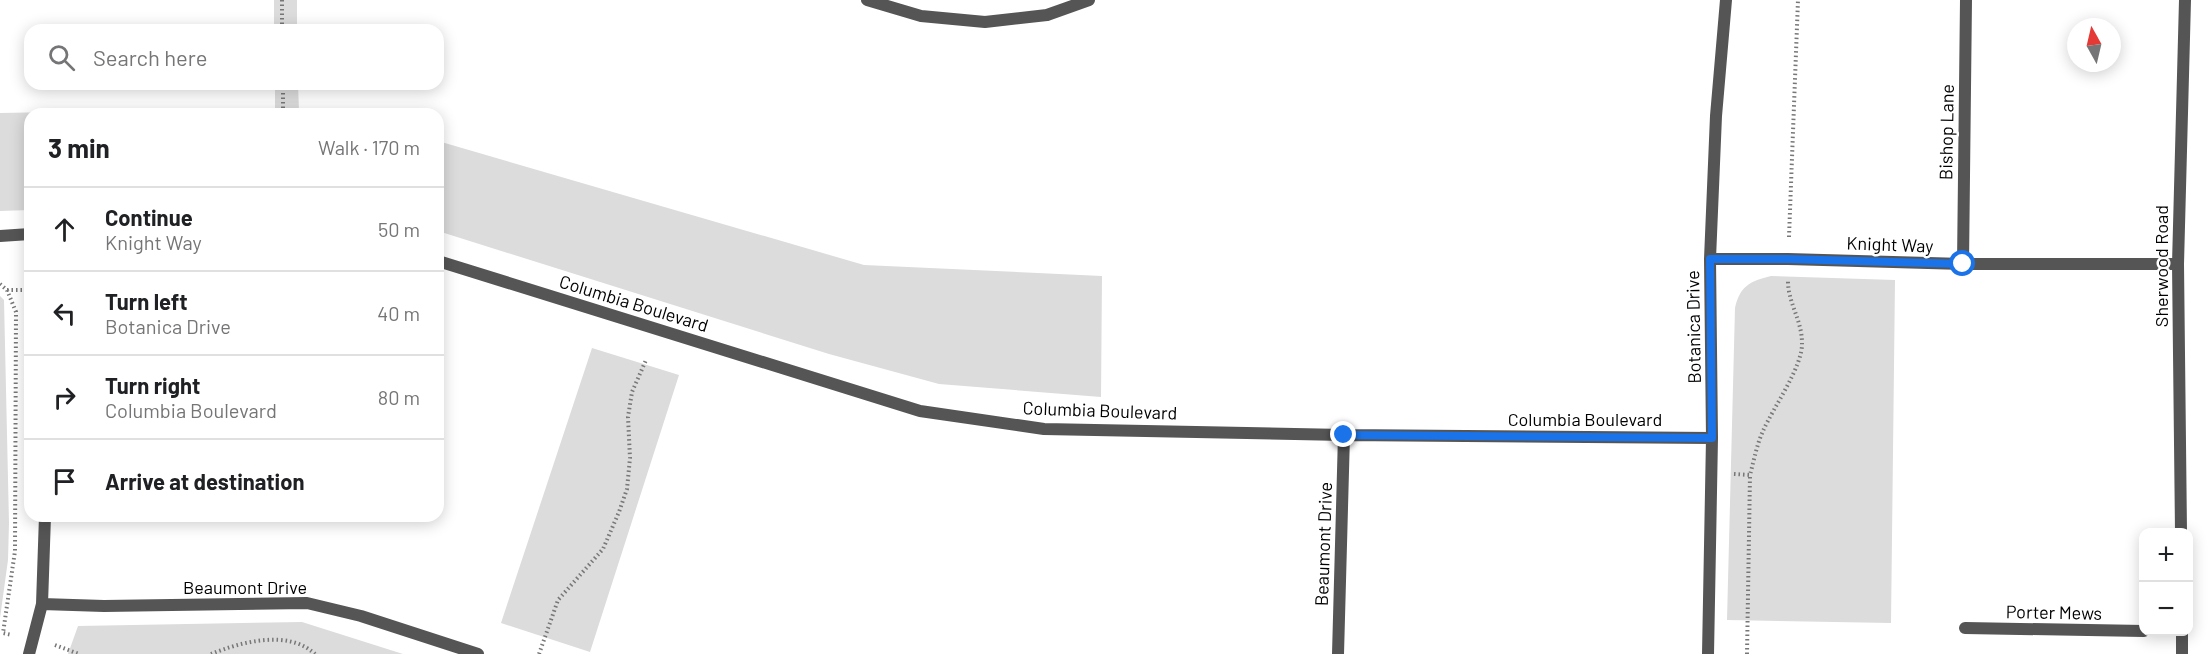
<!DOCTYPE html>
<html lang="en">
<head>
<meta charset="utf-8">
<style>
  body { margin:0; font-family:Barlow,sans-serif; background:#f6f6f6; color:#202124 }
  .controls { position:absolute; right:18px; bottom:18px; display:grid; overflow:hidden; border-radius:12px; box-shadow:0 3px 15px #0003 }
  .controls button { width:54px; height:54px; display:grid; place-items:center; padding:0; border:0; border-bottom:2px solid #e0e0e0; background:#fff; color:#202124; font:30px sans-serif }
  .compass { position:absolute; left:2067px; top:18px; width:54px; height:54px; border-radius:50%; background:#fff; box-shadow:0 3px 15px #0003; rotate:352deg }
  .stop { position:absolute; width:18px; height:18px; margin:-14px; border:4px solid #1a73e8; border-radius:50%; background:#fff }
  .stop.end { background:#1a73e8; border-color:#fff; box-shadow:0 2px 6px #0008 }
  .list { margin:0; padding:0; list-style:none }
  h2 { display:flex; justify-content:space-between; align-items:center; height:78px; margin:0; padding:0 24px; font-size:26px }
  h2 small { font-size:20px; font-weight:400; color:#757577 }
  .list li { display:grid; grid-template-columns:39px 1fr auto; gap:18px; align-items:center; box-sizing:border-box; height:84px; padding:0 24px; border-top:2px solid #e0e0e0 }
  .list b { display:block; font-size:22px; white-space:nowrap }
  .list p { margin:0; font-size:20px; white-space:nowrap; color:#757577 }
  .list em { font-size:20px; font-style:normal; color:#757577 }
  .icon { flex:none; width:33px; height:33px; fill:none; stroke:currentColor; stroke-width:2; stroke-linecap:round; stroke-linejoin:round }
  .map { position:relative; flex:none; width:2211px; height:654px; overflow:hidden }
  .search { position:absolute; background:#fff; box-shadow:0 3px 15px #0003; left:24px; top:24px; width:420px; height:66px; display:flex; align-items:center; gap:15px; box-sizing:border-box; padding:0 21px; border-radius:18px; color:#757577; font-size:22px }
  .panel { position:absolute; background:#fff; box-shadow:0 3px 15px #0003; left:24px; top:108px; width:420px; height:414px; border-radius:18px }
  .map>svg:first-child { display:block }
</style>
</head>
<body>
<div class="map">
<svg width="2211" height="654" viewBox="0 0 2211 654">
  <rect width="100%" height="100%" fill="#fff"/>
  <!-- green -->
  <path fill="#dcdcdc" d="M274 0H297V30H274Z
    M275 84H298L299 111 319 114H30V210L0 211V113L275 108Z
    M438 141 864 265 1102 276 1101 397 939 384 829 354 438 231Z
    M1771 276 1895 280 1891 623 1727 620 1735 308C1740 286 1750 281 1771 276Z
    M0 296 4 300 9 523 8 560 0 618Z
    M592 348 679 375 590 652 501 623Z
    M302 622 403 654H68L78 626Z"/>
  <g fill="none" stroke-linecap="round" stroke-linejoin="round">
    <!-- path -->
    <path stroke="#777" stroke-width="4" stroke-dasharray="1.5 3" stroke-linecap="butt" d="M282 0V30
      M283 84V114
      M1789 237 1798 0
      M0 284 7 290 16 312 15 551 3 633 12 635
      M7 290H30
      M1734 474 1750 475C1754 460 1757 444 1763 431 1773 408 1803 366 1802 343 1802 320 1788 303 1788 281
      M55 645 79 654
      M211 654C241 642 288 629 315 654
      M539 654 558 600 603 549 619 512 627 489 630 458 628 417 632 392 646 360
      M1747 654 1750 475"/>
    <!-- minor -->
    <path stroke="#555" stroke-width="12" d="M867 0 921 16 985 22 1047 15 1089 0
      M0 236 30 234
      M1710 259H1788L1963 264H2178
      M438 261 920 411 1044 429 1344 435 1712 438
      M1963 264 1966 0
      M2181 532 2178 264 2185 0
      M42 604 104 606 307 603 361 616 478 654
      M1965 628 2144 631
      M29 654 42 604 45 516
      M1338 654 1344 435
      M1708 654 1712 438 1710 259 1716 116 1726 0
      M2182 654V632"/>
  </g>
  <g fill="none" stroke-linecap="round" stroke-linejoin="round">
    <!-- route -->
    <path stroke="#1a73e8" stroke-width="8" d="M1344 435 1712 438 1710 259H1788L1963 264"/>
  </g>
  <g text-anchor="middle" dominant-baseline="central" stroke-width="5" stroke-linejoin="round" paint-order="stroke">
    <!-- street labels -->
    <g font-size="18" fill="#000" stroke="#fff">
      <text transform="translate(1946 132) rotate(-89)">Bishop Lane</text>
      <text transform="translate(1890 244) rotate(2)">Knight Way</text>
      <text transform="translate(2161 266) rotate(-90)">Sherwood Road</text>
      <text transform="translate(634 303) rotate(17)">Columbia Boulevard</text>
      <text transform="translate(1693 327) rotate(-91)">Botanica Drive</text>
      <text transform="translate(1100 410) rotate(2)">Columbia Boulevard</text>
      <text x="1585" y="419">Columbia Boulevard</text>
      <text transform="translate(1323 544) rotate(-88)">Beaumont Drive</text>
      <text x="245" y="587">Beaumont Drive</text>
      <text transform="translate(2054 612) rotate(1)">Porter Mews</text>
    </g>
  </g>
</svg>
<div class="controls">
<button>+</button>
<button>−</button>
</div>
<svg class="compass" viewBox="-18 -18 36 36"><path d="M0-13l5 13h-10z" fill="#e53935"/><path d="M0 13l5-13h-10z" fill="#757577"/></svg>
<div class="stop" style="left:1963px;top:264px"></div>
<div class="stop end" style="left:1344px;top:435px"></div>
<div class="search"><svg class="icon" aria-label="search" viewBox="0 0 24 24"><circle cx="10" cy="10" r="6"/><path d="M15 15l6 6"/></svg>Search here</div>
<section class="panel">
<h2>3 min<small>Walk · 170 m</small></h2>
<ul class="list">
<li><svg class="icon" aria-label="ahead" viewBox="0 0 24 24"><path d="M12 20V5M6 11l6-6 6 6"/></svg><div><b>Continue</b><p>Knight Way</p></div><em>50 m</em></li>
<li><svg class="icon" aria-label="left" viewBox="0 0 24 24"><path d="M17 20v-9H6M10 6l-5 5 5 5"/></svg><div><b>Turn left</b><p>Botanica Drive</p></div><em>40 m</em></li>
<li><svg class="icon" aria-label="right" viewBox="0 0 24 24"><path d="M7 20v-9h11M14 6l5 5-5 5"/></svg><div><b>Turn right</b><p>Columbia Boulevard</p></div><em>80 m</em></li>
<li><svg class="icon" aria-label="arrive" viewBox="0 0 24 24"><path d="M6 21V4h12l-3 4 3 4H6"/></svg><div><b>Arrive at destination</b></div></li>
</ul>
</section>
</div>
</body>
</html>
